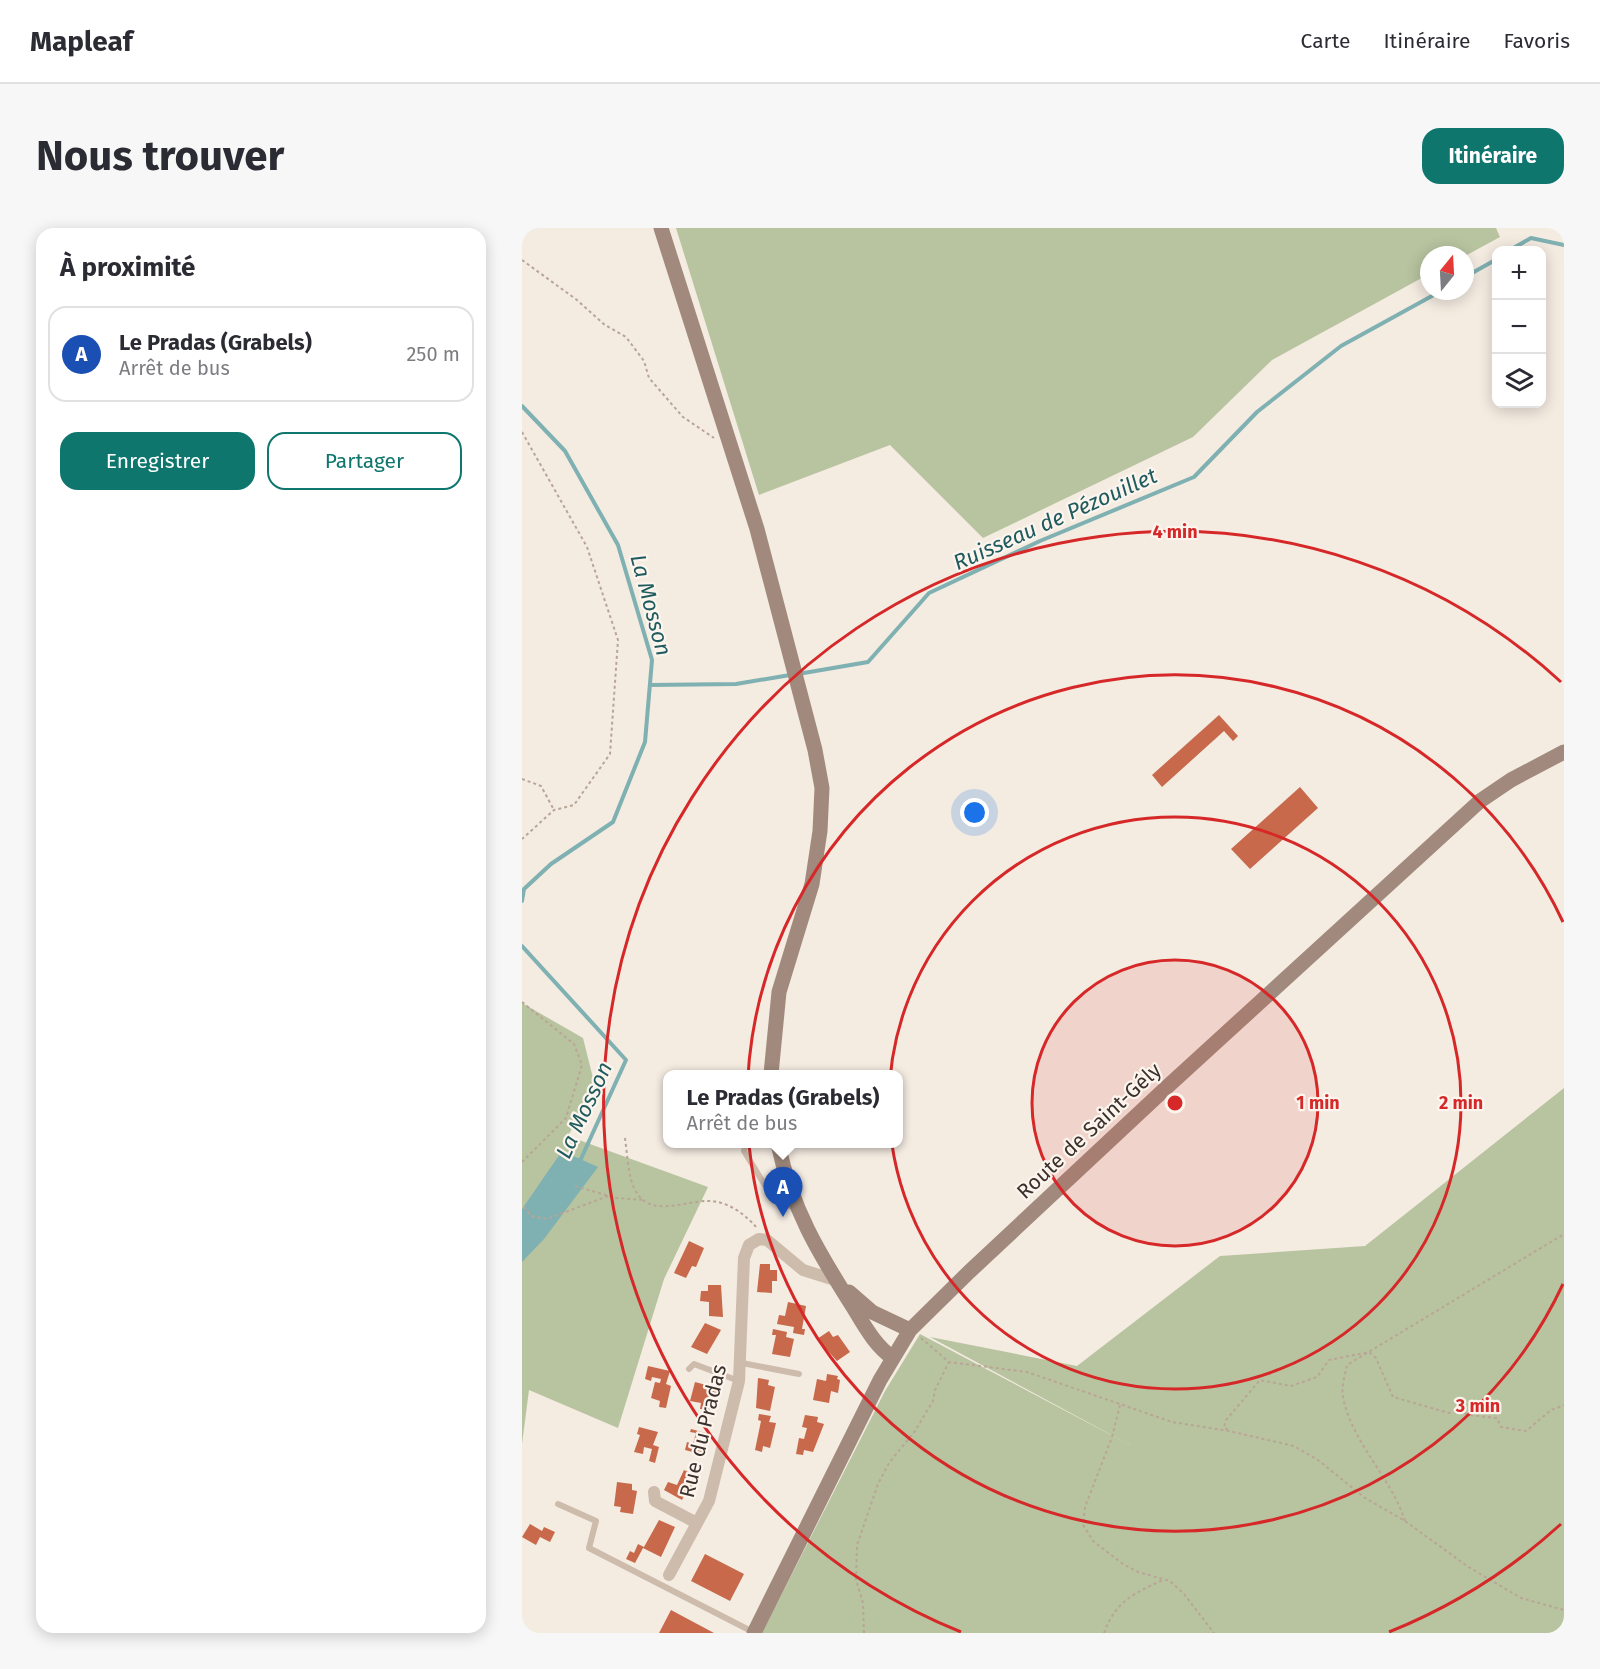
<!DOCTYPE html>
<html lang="fr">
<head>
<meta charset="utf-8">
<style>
  body { margin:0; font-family:"Fira Sans",sans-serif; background:#f7f7f7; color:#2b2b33 }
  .controls { position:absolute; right:18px; top:18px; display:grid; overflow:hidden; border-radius:12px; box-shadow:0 3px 15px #0003 }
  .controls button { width:54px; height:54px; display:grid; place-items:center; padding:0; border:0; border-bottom:2px solid #e1e1e2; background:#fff; color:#2b2b33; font:30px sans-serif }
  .compass { position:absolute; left:898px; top:18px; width:54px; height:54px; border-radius:50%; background:#fff; box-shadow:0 3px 15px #0003; rotate:18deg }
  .you { position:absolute; left:453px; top:585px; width:21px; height:21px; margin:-15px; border:4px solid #fff; border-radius:50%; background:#1a73e8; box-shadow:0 0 0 9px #1a73e833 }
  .badge { display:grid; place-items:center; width:39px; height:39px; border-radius:50%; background:#0f766e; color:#fff; font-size:20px; font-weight:700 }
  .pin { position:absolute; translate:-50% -50px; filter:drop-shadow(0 2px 3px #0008) }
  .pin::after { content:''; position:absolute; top:32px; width:21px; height:18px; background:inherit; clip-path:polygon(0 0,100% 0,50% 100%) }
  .popup { position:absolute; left:141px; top:842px; width:240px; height:78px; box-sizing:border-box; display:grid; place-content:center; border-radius:12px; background:#fff; filter:drop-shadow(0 2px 4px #0005); font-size:20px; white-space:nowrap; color:#7c7c81 }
  .popup b { font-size:22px; color:#2b2b33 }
  .popup::after { content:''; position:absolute; left:50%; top:100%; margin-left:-12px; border:12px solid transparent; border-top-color:#fff }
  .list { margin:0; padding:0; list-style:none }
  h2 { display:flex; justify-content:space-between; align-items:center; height:78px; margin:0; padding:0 24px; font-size:26px }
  h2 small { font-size:20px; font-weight:400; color:#7c7c81 }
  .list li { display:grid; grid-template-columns:39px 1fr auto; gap:18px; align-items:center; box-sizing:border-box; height:96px; margin:0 12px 12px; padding:0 12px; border:2px solid #e1e1e2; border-radius:18px }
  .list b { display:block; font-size:22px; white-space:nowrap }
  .list p { margin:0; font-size:20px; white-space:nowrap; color:#7c7c81 }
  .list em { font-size:20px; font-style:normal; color:#7c7c81 }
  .actions { display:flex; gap:12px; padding:18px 24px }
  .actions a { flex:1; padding:14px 0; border:2px solid #0f766e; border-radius:18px; text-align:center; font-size:21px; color:#0f766e }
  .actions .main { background:#0f766e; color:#fff }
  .icon { flex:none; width:33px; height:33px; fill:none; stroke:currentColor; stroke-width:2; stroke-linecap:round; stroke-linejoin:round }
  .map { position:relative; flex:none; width:1042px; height:1405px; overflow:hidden; border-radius:18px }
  header { display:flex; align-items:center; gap:36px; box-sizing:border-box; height:84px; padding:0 30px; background:#fff; border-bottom:2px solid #e1e1e2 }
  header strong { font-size:28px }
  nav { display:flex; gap:33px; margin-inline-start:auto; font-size:21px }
  .intro { display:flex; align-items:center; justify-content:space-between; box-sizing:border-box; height:144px; padding:0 36px }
  h1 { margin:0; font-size:42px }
  .button { padding:15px 27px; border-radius:18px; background:#0f766e; color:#fff; font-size:21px; font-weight:700 }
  main { display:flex; gap:36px; padding:0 36px }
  aside { flex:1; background:#fff; border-radius:18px; box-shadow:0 3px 15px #0003 }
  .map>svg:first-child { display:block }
</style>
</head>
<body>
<header>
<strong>Mapleaf</strong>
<nav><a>Carte</a><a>Itinéraire</a><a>Favoris</a></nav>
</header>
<div class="intro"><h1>Nous trouver</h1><a class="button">Itinéraire</a></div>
<main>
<aside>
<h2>À proximité<small></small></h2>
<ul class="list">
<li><span class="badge" style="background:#1a4fb4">A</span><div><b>Le Pradas (Grabels)</b><p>Arrêt de bus</p></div><em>250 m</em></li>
</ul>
<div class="actions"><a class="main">Enregistrer</a><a>Partager</a></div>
</aside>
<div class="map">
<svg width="1042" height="1405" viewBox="0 0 1042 1405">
  <rect width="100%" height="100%" fill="#f4ebe1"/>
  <!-- green -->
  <path fill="#b8c4a0" d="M154 0H974L978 9 943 28 907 27V46L750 132 671 209 461 310 368 217 237 267Z
    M0 775 61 810 73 858 46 908 186 959 142 1051 96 1200 7 1162 0 1216Z
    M1042 860V1405H240L363 1163 398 1106 608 1217 408 1109 555 1138 698 1028 843 1018Z"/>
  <!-- water -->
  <path fill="#7fb0b2" d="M40 923 76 939 22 1011 0 1034V981Z"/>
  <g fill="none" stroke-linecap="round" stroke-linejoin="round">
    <!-- stream -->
    <path stroke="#7fb0b2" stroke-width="4" d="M988 22 1009 10 1042 17
      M943 49 975 31
      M0 178 43 223 96 317 130 432 123 514 91 594 29 636 2 661 0 673
      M276 446 346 434 407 365 518 313 672 249 735 184 819 118 919 63
      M128 457 214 456 268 447
      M0 718 104 832 58 933"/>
  </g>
  <!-- building -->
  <path fill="#c8694b" d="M697 487 716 508 711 513 702 503 640 559 630 547Z
    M778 559 796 580 728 641 709 621Z
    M167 1013 182 1020 174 1039 170 1038 164 1050 152 1045Z
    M238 1036H248V1042H255V1053H250V1065L235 1064Z
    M186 1057H199L201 1089 187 1088V1074L178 1073 179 1063H186Z
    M266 1074 284 1078 280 1101H283L282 1107 271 1105 272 1099 255 1096 257 1087 263 1088Z
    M183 1095 199 1102 185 1126 169 1119Z
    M251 1101 265 1104 264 1109 272 1111 268 1129 250 1126 254 1107H250Z
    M307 1103 311 1109 316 1107 328 1124 315 1133 295 1111Z
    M126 1138 148 1143 144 1156 149 1158 144 1180 137 1179 138 1173 129 1170 133 1154 138 1155 139 1151 130 1149 129 1153 123 1151Z
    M305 1146 316 1148 315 1151 318 1152 316 1165 309 1163 307 1175 291 1172 295 1151 304 1153Z
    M236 1150 247 1152 246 1157 253 1159 248 1183 234 1180Z
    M173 1154 199 1161 194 1182 178 1181 179 1175 168 1173Z
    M237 1186 249 1188 247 1194 254 1195 248 1220 241 1218 240 1224 233 1222 239 1193 236 1192Z
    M283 1187 296 1189 295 1194 302 1196 291 1224 282 1222 281 1227 274 1226 277 1210 282 1211 285 1200 280 1199Z
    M117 1199 136 1204 131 1217 137 1219 133 1235 127 1233 130 1221 122 1219 121 1226 112 1224 118 1207 115 1206Z
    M169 1201 187 1206 182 1227 163 1222 165 1214 171 1216 174 1205 168 1204Z
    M162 1242 177 1249 170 1264 163 1266 160 1272 142 1262 146 1254 155 1257Z
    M95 1254 110 1256V1262L115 1263 111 1286 98 1284 99 1279 92 1278Z
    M137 1292 153 1299 139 1329 121 1320 113 1335 104 1331 108 1323 112 1325 116 1316 122 1319Z
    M8 1296 20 1303 22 1299 33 1304 28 1314 18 1309 14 1317 0 1309Z
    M183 1326 222 1346 208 1373 169 1353Z
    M149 1382 192 1405H137Z"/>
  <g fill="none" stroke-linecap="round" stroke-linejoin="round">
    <!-- path -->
    <path stroke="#b9a596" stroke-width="2" stroke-dasharray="3 3" stroke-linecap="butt" d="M0 32 55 72 83 97 104 109 122 133 127 150 161 189 192 210
      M0 204 65 319 96 412 88 526 52 577 32 582 0 611
      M0 551 19 558 32 582
      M0 774 52 816 60 837 44 890 0 934
      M103 910C105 925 106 941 110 955 123 994 162 972 187 973 205 973 223 986 234 999
      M53 958 94 970 122 972
      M2 979 9 988 25 991 86 968
      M399 1110 427 1134 505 1144 650 1194 707 1203 772 1218 796 1232 843 1270 883 1293 945 1338 999 1370 1042 1382
      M598 1177 590 1209 563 1279 561 1297 571 1313 601 1336 616 1344 648 1353 662 1366 692 1405
      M706 1202 702 1199 704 1192 738 1152 769 1158 795 1149 807 1132 847 1124 854 1130 871 1169 927 1185 935 1182 947 1187 975 1190 979 1199 1004 1203 1029 1182 1042 1177
      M883 1293C869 1249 830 1215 821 1169 819 1160 823 1147 825 1137L1042 1006
      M342 1405 341 1375 334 1352 335 1317 356 1256 367 1235 393 1203 411 1173 413 1162 427 1134
      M582 1405C593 1374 612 1365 641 1352"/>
    <!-- lane -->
    <path stroke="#cdbbac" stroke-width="6" d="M224 916 222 923 252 972 274 980
      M220 1135 277 1146
      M167 1141 172 1136 217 1153
      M36 1276 74 1293 67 1320 231 1404"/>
    <!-- street -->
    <path stroke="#cdbbac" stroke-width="12" d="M132 1264 133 1273 175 1295
      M147 1347 187 1273 217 1153 222 1030 227 1017 237 1011 245 1012 281 1042 313 1052"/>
    <!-- secondary -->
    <path stroke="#a18a7d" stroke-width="15" d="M139 0 235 301 293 522 300 560 298 603 290 656 257 764 249 846
      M256 916C270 981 296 1024 331 1079 342 1097 353 1118 371 1130
      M327 1064 350 1084 388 1102
      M232 1405 358 1152 388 1102 447 1044 645 859 958 573 989 552 1042 524"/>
  </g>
  <!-- distance rings -->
  <circle cx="653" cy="875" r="143" fill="#d62828" fill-opacity=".12"/>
  <g fill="none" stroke="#d62828" stroke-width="3">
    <circle cx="653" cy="875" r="143"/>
    <circle cx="653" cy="875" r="286"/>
    <path d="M1041 1056A428 428 0 1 1 1041 694"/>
    <path d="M1039 1296A571 571 0 0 1 867 1404M439 1404A571 571 0 1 1 1039 454"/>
  </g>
  <g text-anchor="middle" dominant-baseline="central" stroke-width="4.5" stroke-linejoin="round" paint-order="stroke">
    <!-- street labels -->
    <g font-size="21" fill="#3b302b" stroke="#fbf5ee">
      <text transform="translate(567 903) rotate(-43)">Route de Saint-Gély</text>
      <text transform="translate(181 1203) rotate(-76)">Rue du Pradas</text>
    </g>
    <!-- water labels -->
    <g font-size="22" font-style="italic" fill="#1f5a5e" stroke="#fbf5ee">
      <text transform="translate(533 291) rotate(-24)">Ruisseau de Pézouillet</text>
      <text transform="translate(129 377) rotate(75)">La Mosson</text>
      <text transform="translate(62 882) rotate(-65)">La Mosson</text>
    </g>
  </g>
  <circle cx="653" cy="875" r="9" fill="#d62828" stroke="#fbf5ee" stroke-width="3"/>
  <g font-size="18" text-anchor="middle" font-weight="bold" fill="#d62828" stroke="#fbf5ee" stroke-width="4.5" stroke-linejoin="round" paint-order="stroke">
    <text x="653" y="310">4 min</text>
    <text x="796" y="881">1 min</text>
    <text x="939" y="881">2 min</text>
    <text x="956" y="1184">3 min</text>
  </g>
</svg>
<div class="controls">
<button>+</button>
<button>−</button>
<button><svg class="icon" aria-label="layers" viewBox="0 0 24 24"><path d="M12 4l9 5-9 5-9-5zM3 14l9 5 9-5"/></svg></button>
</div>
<svg class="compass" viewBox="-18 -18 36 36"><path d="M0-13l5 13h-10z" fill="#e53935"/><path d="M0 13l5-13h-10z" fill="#7c7c81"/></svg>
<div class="you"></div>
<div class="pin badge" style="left:261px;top:989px;background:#1a4fb4">A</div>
<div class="popup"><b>Le Pradas (Grabels)</b>Arrêt de bus</div>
</div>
</main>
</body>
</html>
